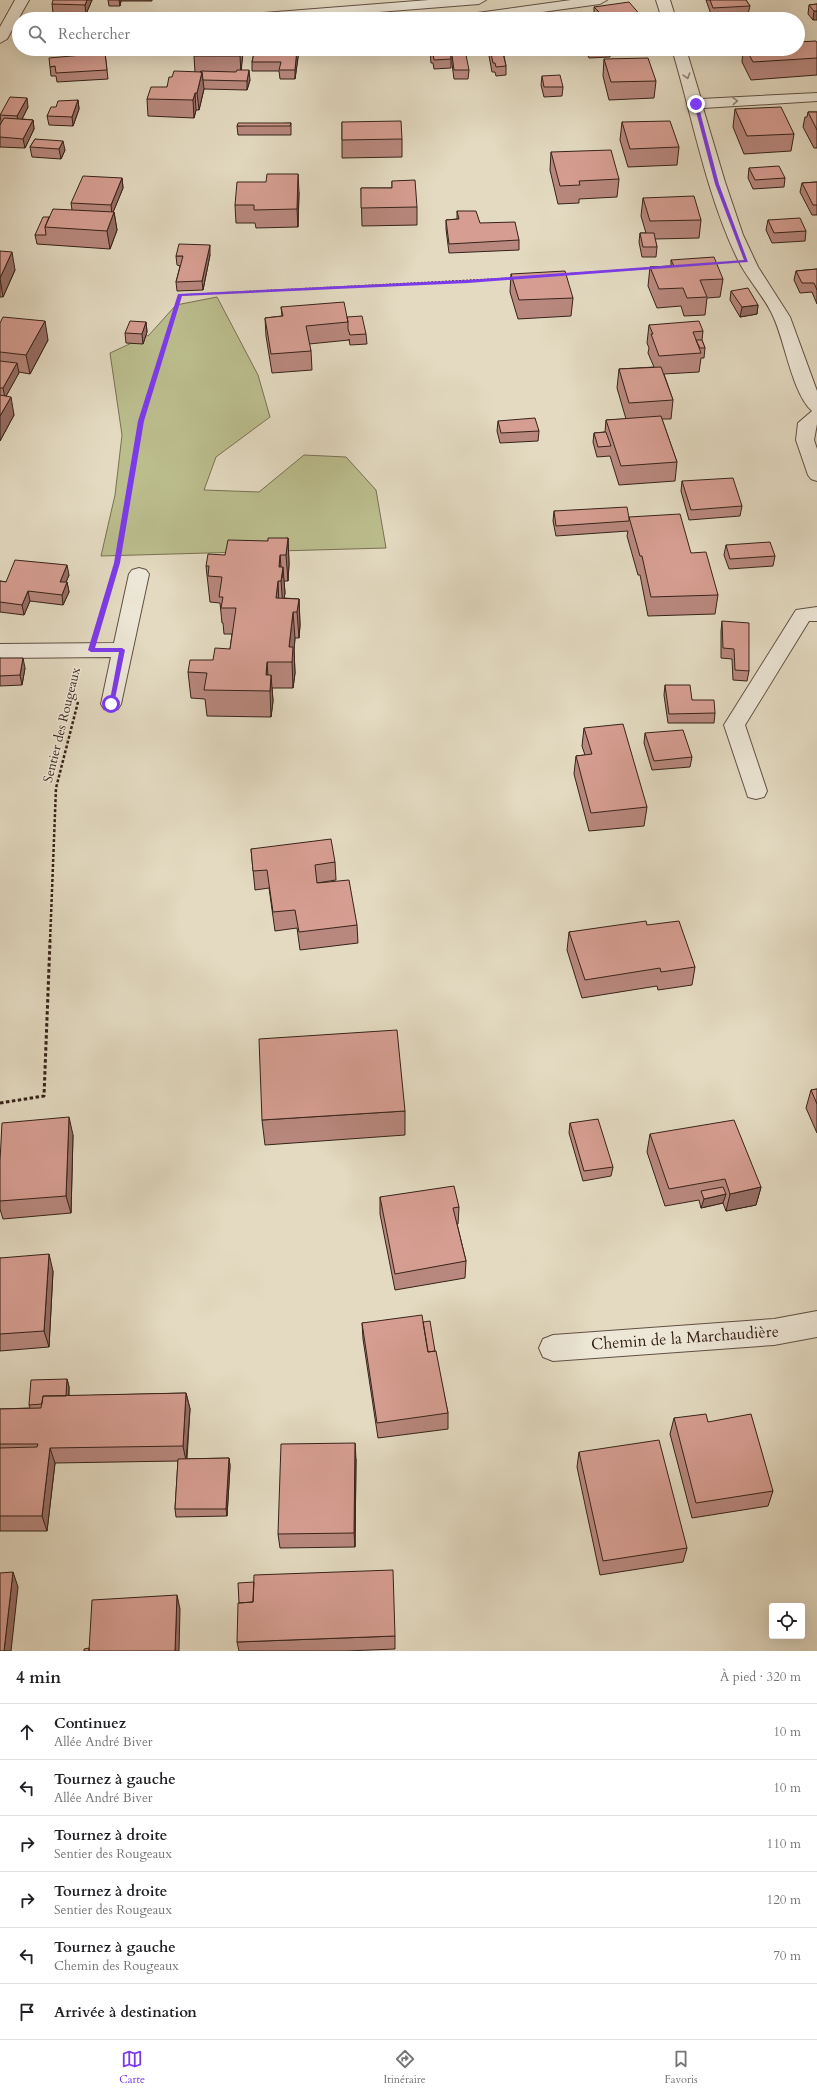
<!DOCTYPE html>
<html lang="fr">
<head>
<meta charset="utf-8">
<style>
  body { margin:0; font-family:Cardo,serif; background:#f2f2f2; color:#202124 }
  .controls { position:absolute; right:12px; bottom:12px; display:grid; overflow:hidden; border-radius:4px; box-shadow:0 4px 16px #0002 }
  .controls button { width:36px; height:36px; display:grid; place-items:center; padding:0; border:0; border-bottom:1px solid #e0e0e0; background:#fff; color:#202124; font:20px sans-serif }
  .stop { position:absolute; width:12px; height:12px; margin:-9px; border:3px solid #7c3aed; border-radius:50%; background:#fff }
  .stop.end { background:#7c3aed; border-color:#fff; box-shadow:0 1px 4px #0008 }
  .list { margin:0; padding:0; list-style:none }
  h2 { display:flex; justify-content:space-between; align-items:center; height:52px; margin:0; padding:0 16px; font-size:17px }
  h2 small { font-size:13px; font-weight:400; color:#757577 }
  .list li { display:grid; grid-template-columns:26px 1fr auto; gap:12px; align-items:center; box-sizing:border-box; height:56px; padding:0 16px; border-top:1px solid #e0e0e0 }
  .list b { display:block; font-size:15px; white-space:nowrap }
  .list p { margin:0; font-size:13px; white-space:nowrap; color:#757577 }
  .list em { font-size:13px; font-style:normal; color:#757577 }
  .icon { flex:none; width:22px; height:22px; fill:none; stroke:currentColor; stroke-width:2; stroke-linecap:round; stroke-linejoin:round }
  .map { position:relative; flex:none; width:817px; height:1651px; overflow:hidden }
  .search { position:absolute; background:#fff; box-shadow:0 4px 16px #0002; left:12px; right:12px; top:12px; height:44px; display:flex; align-items:center; gap:10px; box-sizing:border-box; padding:0 14px; border-radius:22px; color:#757577; font-size:15px }
  .sheet { height:388px; background:#fff }
  nav { display:flex; justify-content:space-around; align-items:center; box-sizing:border-box; height:56px; border-top:1px solid #e0e0e0; background:#fff; font-size:11px; color:#757577 }
  nav a { display:grid; justify-items:center; gap:2px }
  nav .on { color:#7c3aed }
  .map>svg:first-child { display:block }
</style>
</head>
<body>
<div class="map">
<svg width="817" height="1651" viewBox="0 0 817 1651">
  <rect width="100%" height="100%" fill="#e3dac1"/>
  <filter id="stains"><feTurbulence type="fractalNoise" baseFrequency=".005" numOctaves="4"/><feColorMatrix values="0 0 0 0 .2 0 0 0 0 .09 0 0 0 0 .02 0 0 0 .5 -.17"/></filter>
  <radialGradient id="worn" r=".72"><stop offset=".6" stop-color="#630" stop-opacity="0"/><stop offset="1" stop-color="#630" stop-opacity=".3"/></radialGradient>
  <!-- green -->
  <path fill="#bbbd8d" stroke="#797053" d="M217 297 258 375 270 417 216 457 204 490 259 492 304 455 346 457 376 490 386 548 101 556 115 495 122 435 110 353 149 335 176 305Z"/>
  <g fill="none" stroke-linecap="round" stroke-linejoin="round">
    <defs>
      <path id="minor" d="M15 0H29L7 39 0 43V27Z
        M429 0H486L479 4 290 19H232L239 15Z
        M571 0H607L600 4 492 19H456L463 15Z
        M656 0H670L676 19H662Z
        M672 49H686L701 99 817 93V101L703 108 725 182 743 235 758 267 790 317 817 391V424L814 440 817 449V481L811 479 808 475 796 440 798 423 812 411C792 393 785 341 773 316 764 296 748 280 738 260 706 194 693 119 672 49Z
        M139 568 146 570 149 574 121 704 118 709 111 711 104 709 101 704 111 657 0 658V644L114 643 129 574 132 570Z
        M817 607V621H809L745 725 767 791 764 797 756 799 748 797 724 725 796 610Z
        M817 1311V1337L774 1345 553 1361 543 1357 539 1348 543 1339 553 1335 774 1319Z"/>
    </defs>
    <!-- minor casing -->
    <use href="#minor" stroke="#625043" stroke-width="2"/>
    <!-- path-far2 -->
    <path stroke="#372219" stroke-width="1.5" stroke-dasharray="2 1.5" stroke-linecap="butt" d="M564 274 653 268
      M146 406 180 295 513 278"/>
    <!-- path-far1 -->
    <path stroke="#372219" stroke-width="2.5" stroke-dasharray="3 2" stroke-linecap="butt" d="M119 552 141 421 146 405
      M50 942 56 788 78 702"/>
    <!-- path -->
    <path stroke="#372219" stroke-width="3" stroke-dasharray="3.5 2.5" stroke-linecap="butt" d="M0 1103 44 1096 50 941"/>
    <!-- minor -->
    <use href="#minor" fill="#ede7d7" fill-rule="evenodd"/>
  </g>
  <!-- wall -->
  <path fill="#b8887e" stroke="#372219" d="M92 0 86 14 53 13 52 4Z
    M108 0H152V1H121L120 6H109Z
    M706 0H746L750 6 748 14 712 17Z
    M817 4 813 20 808 14 809 5Z
    M594 7 642 17V19H588L589 14 594 13Z
    M817 43V75L751 80 742 62 743 49H798Z
    M195 49H243L241 70 250 80 247 90 204 89 199 110H196L194 118 148 116 147 99 167 87 172 77 195 72 194 56Z
    M255 49H299L295 79H280L279 71H252V62Z
    M345 49H413V52L345 54Z
    M430 49H450L451 59V68L434 69 433 63H431Z
    M460 49H532L531 50 503 51 506 66V75L496 76 495 72H492L489 56V52L461 53Z
    M541 49H585V50L541 51Z
    M587 49H611L610 57 589 58 587 54Z
    M105 53 108 79 57 82 56 76H51L50 67Z
    M452 55 469 70 468 79H454L452 64Z
    M604 59 656 81 654 98 609 100 603 76Z
    M542 76 563 87 562 96 544 97 541 85Z
    M78 100 79 109 73 126 49 125 47 116 56 107Z
    M28 107 22 119 33 120 34 129 25 148 0 147V125L1 122 0 115Z
    M735 109 794 134 791 151 744 154 733 127Z
    M808 112H817V148H814L803 127 805 117H807Z
    M342 122 402 139V157L342 158Z
    M622 122 679 147 677 165 628 167 620 140Z
    M291 123V135H238L237 126Z
    M35 139 65 150 61 159 32 157 30 147Z
    M551 152 619 179 617 197 579 199V203L558 204 550 170Z
    M749 168 785 178 784 187 753 189 748 178Z
    M122 178 123 188 113 212H114L117 230 110 249 37 244 35 235 49 217 72 210 71 203Z
    M392 181 417 207V225L362 226 361 188H392Z
    M817 182V215H812L800 192 802 183Z
    M299 192 298 227 256 228 255 223H236L235 205Z
    M643 198 701 220 699 238 655 239 657 247 656 257H642L639 242 640 233H646L641 216Z
    M457 211 480 223 519 240V250L449 253 446 229V220L457 219Z
    M768 220 806 231 805 241 772 243 766 230Z
    M0 251 15 270 3 297H0Z
    M210 255 203 290 177 291 176 282 180 266 177 265 176 256Z
    M671 260 723 279 720 297 707 298 705 315 684 316 681 306 657 308 648 286 650 267 671 266Z
    M817 269V304L812 292 800 293 794 280 796 271Z
    M511 274 573 298 571 316 518 319 510 292Z
    M731 291 758 305 757 314 740 317 730 300Z
    M281 307 347 317 366 334 367 344 350 345 349 339V340L309 344 311 351 312 370 272 373 266 336 265 318 282 316Z
    M146 322 147 332 143 344 126 343 125 333Z
    M0 323 48 340 30 374 19 372 6 396 14 415 0 441Z
    M649 325 703 331 702 340 705 348 704 358H701L699 372 664 374 673 400 671 419H662L677 462 675 481 619 485 610 456 597 457 593 442 594 433 605 432 606 420 626 419 617 388 619 369 654 367 648 353 649 348 647 343Z
    M498 421 539 431 538 441 500 443 497 431Z
    M682 481 742 506 740 516 689 520 681 491Z
    M554 511 629 518 691 553 718 595 715 614 648 616 640 575H638L627 536 628 531 556 536 553 521Z
    M288 538 289 564 288 581H284L285 593 284 598 299 599 300 625 299 638H295L294 650 295 673 293 688H272L273 701 271 717 207 716 205 699 191 698 188 672 213 660 230 649 232 634H224L223 623H222L220 603 210 602 206 566 225 555 268 541Z
    M726 545 775 556 773 566 729 569 724 555Z
    M69 575 66 582H67L69 592 63 605 30 601 24 615 0 612V581L6 582Z
    M722 621 749 671 747 681 733 680 732 659 721 658V631Z
    M0 658 25 668 22 685 0 686Z
    M665 685 715 713 714 723H668L664 695Z
    M584 728 647 807 644 826 589 831 574 774 576 756 585 755 582 746Z
    M645 733 692 757 690 767 652 770 644 743Z
    M251 849 335 862 336 880 317 883 357 925 358 943 300 950 297 928 275 931 269 888 255 890Z
    M647 925 695 967 692 985 658 990 657 986 582 998 567 950 569 932Z
    M817 1089V1133L806 1108 811 1090Z
    M405 1111V1135L265 1145 262 1120Z
    M570 1123 613 1167 611 1176 583 1181 569 1133Z
    M650 1134 761 1187 756 1205 726 1211 723 1203 701 1208 699 1200 665 1206 647 1152Z
    M73 1135 71 1213 3 1219 0 1209V1161Z
    M380 1197 459 1207 458 1224H457L466 1261 465 1278 395 1290 380 1214Z
    M0 1258 53 1271 49 1347 0 1351Z
    M423 1322 435 1351 448 1413V1429L378 1438 363 1339 362 1323Z
    M67 1379 69 1387V1396L186 1393 190 1409 187 1459 229 1458 230 1466 227 1516 176 1517 175 1509 178 1461 55 1463 47 1531H0V1409L30 1408 29 1405Z
    M674 1418 708 1422 773 1491 768 1506 692 1518 670 1434Z
    M579 1452 687 1548 683 1562 600 1575 577 1467Z
    M356 1459 355 1547 280 1548 278 1534Z
    M395 1636V1649L346 1651H239L237 1642Z"/>
  <!-- shaded-wall -->
  <path fill="#966f66" stroke="#372219" d="M87 0H92L86 14 85 5Z
    M119 0 121 1 120 6Z
    M814 11H817V20H813Z
    M642 17V19H627Z
    M241 49H243V52L241 73 240 56Z
    M297 49H299V51L295 79V70Z
    M249 70 250 80 247 90V81Z
    M202 72 204 89 199 110 197 93Z
    M195 93 196 110 194 118 193 100Z
    M27 98 28 107 19 125 17 116Z
    M78 100 79 109 73 126 72 117Z
    M33 120 34 129 25 148 23 139Z
    M63 141 65 150 61 159 59 149Z
    M298 174 299 192 298 227 297 209Z
    M122 178 123 188 112 215 111 205Z
    M114 212 117 230 110 249 107 231Z
    M210 245V255L203 290 202 281Z
    M12 252 15 270 3 297 0 278Z
    M758 305 757 314 740 317 742 307Z
    M45 321 48 340 30 374 26 355Z
    M146 322 147 332 143 344 142 334Z
    M17 363 19 373 5 398 3 388Z
    M11 397 14 415 0 441V416Z
    M288 538 289 564 288 581 286 555Z
    M280 555 282 578 283 567 285 593 283 607 281 581 279 567Z
    M67 565 69 575 62 592 60 582Z
    M278 581 279 607 276 598Z
    M67 582 69 592 63 605 62 595Z
    M28 591 30 601 24 615 22 605Z
    M299 599 300 625 299 638 297 612Z
    M293 612 295 638 294 650 295 673 293 688 292 662 289 647Z
    M23 658 25 668 22 685 20 675Z
    M267 662 269 688 266 675Z
    M271 675 273 701 271 717 270 691Z
    M69 1117 73 1135 71 1213 66 1196Z
    M761 1187 756 1205 726 1211 730 1194Z
    M726 1194 723 1203 701 1208 704 1199Z
    M49 1254 53 1271 49 1347 44 1331Z
    M67 1379 69 1387 68 1411 65 1403Z
    M186 1393 190 1409 186 1461 183 1446Z
    M355 1443 356 1459 355 1547 354 1533Z
    M50 1448 55 1463 47 1531 42 1516Z
    M229 1458 230 1466 227 1516 226 1509Z
    M13 1572 18 1587 11 1651H4Z
    M177 1595 180 1609 179 1651H175Z"/>
  <!-- building -->
  <path fill="#d69e92" stroke="#372219" d="M53 0H87L85 5 52 4Z
    M710 0H746L750 6 713 8Z
    M629 2 642 17 627 19H593L589 14 599 12 594 7Z
    M817 4V11H814L809 5Z
    M411 13V19H344V17Z
    M508 14H526L527 19H508Z
    M772 14 775 19H738L736 16Z
    M816 41 817 43V58L753 62 746 49H798V42Z
    M195 49H241L240 56H194Z
    M255 49H297L295 70H279L281 62H252Z
    M431 49H450L451 59 434 60 433 54H431Z
    M490 49H502L506 66 496 67 495 63H493Z
    M105 53 107 70 56 73 55 66 50 67 49 58Z
    M452 55H466L469 70H454Z
    M648 58 656 81 611 82 604 59Z
    M237 70H249L247 81 203 80 202 72H200L201 71 236 72Z
    M174 71 202 72 197 93H195L193 100 147 99 151 87H167L169 77H172Z
    M560 75 563 87H544L542 76Z
    M10 97 27 98 17 116 0 115Z
    M78 100 72 117 47 116 51 107H56L58 101Z
    M781 107 794 134 747 136 735 109Z
    M808 112H817V130Z
    M4 118 33 120 23 139 0 137V125Z
    M401 121 402 139 342 140V122Z
    M670 121 679 147 630 149 622 122Z
    M238 123H291L290 126H237Z
    M35 139 63 141 59 149 30 147Z
    M611 150 619 179 579 181 580 185 560 186 551 152Z
    M779 166 785 178 755 180 749 168Z
    M267 174H298L297 209 254 210V205H235L237 182H266Z
    M83 176 122 178 111 205 71 203Z
    M415 180 417 207 361 208V188H392V181Z
    M817 182V205H813L802 183Z
    M694 196 701 220 650 221 643 198Z
    M53 209 114 212 107 231 45 227Z
    M457 211H476L480 223 515 222 519 240 449 244 446 220 459 219Z
    M43 217H49L45 227 46 235H35Z
    M800 218 806 231 774 233 768 220Z
    M640 233H654L657 247H643Z
    M179 244 210 245 202 281 176 282 183 256H176Z
    M0 251 12 252 0 278Z
    M714 257 723 279 700 280 707 297 687 298 683 288 659 289 650 267 674 266 671 260Z
    M817 269V290L814 283H802L796 271Z
    M565 271 573 298 519 300 511 274Z
    M748 288 758 305 742 307 731 291Z
    M344 302 348 322 306 326 311 351 271 354 265 318 283 316 281 307Z
    M362 316 366 334 350 335 348 329V322L347 317Z
    M3 317 45 321 26 355 0 352V323Z
    M130 321 146 322 142 334 125 333Z
    M699 321 703 331 693 332 701 353 659 356 651 334H653L649 325Z
    M696 340H702L705 348H700Z
    M0 361 17 363 3 388H0Z
    M661 367 673 400 629 403 619 369Z
    M0 395 11 397 0 416Z
    M661 416 677 462 621 466 606 420Z
    M535 418 539 431 501 433 498 421Z
    M606 432 611 446 598 447 594 433Z
    M733 478 742 506 691 510 682 481Z
    M627 507 629 518V521L556 526 554 511Z
    M680 514 691 553 706 552 718 595 651 597 642 556H640L629 517Z
    M268 538H288L286 555H280L279 567H283L281 581H278L276 598 299 599 297 612H293L289 647H293L292 662H267L266 675H271L270 691 204 690 207 673 188 672 190 660H213L215 648 230 649 236 608H221L223 597H219L222 577 208 576 209 566H206L208 554 225 555 228 540 268 541Z
    M770 542 775 556 730 559 726 545Z
    M15 560 67 565 60 582H67L62 595 28 591 22 605 0 602V581L6 582Z
    M722 621 749 623V671L735 670 734 649 723 648Z
    M0 658H23L20 675 0 676Z
    M665 685H690L692 700H714L715 713 669 714Z
    M623 724 647 807 591 813 576 756 592 754 584 728Z
    M683 730 692 757 654 761 645 733Z
    M331 839 335 862 315 865 317 883 349 880 357 925 299 932 295 910 273 912 267 870 253 871 251 849Z
    M646 921 647 925 679 921 695 967 661 972 660 968 585 980 569 932Z
    M397 1030 405 1111 262 1120 259 1039Z
    M817 1089V1104L811 1090Z
    M69 1117 66 1196 0 1201V1161L2 1123Z
    M598 1119 613 1167 584 1171 570 1123Z
    M734 1120 761 1187 730 1194 725 1179 669 1189 650 1134Z
    M454 1186 459 1207 453 1208 466 1261 395 1274 380 1197Z
    M723 1187 726 1194 704 1199 701 1191Z
    M49 1254 44 1331 0 1334V1258Z
    M422 1315 428 1352 436 1351 448 1413 377 1423 362 1323Z
    M430 1321 435 1351 428 1352 423 1322Z
    M67 1379 66 1396H43L42 1404 29 1405 31 1380Z
    M186 1393 183 1446 50 1448 42 1516H0V1448L37 1447 38 1444H0V1409L41 1408 43 1396Z
    M706 1414 708 1422 751 1414 773 1491 696 1503 674 1418Z
    M659 1440 687 1548 603 1561 579 1452Z
    M355 1443 354 1533 278 1534 281 1444Z
    M229 1458 226 1509H175L178 1459Z
    M393 1570 395 1636 237 1642 238 1603 253 1602 254 1575Z
    M13 1572 4 1651H0V1573Z
    M254 1582 253 1602 239 1603 238 1583Z
    M177 1595 175 1651H89L92 1600Z
    M89 1648V1651H84V1649Z"/>
  <!-- one-way arrows -->
  <defs><path id="oneway-chevron" d="M-2-3.5L2.5 0L-2 3.5" fill="none" stroke-width="1.6" stroke-linecap="round" stroke-linejoin="round"/></defs>
  <g stroke="#928478">
    <use href="#oneway-chevron" transform="translate(687 76) rotate(73)"/>
    <use href="#oneway-chevron" transform="translate(735 101) rotate(-3)"/>
  </g>
  <!-- route -->
  <path fill="#7c3aed" d="M696 102 698 104 719 184 748 262 468 283 182 296 144 421 120 563 95 648H122L125 650 114 704 109 705 119 652H91L88 650 114 563 138 421 178 294 468 280 744 260 715 184 694 104Z"/>
  <g text-anchor="middle" dominant-baseline="central" stroke-width="3" stroke-linejoin="round" paint-order="stroke">
    <!-- street labels -->
    <g font-size="13" fill="#372219" stroke="#ede7d7">
      <text transform="translate(62 725) rotate(-76)">Sentier des Rougeaux</text>
    </g>
    <!-- near-street labels -->
    <g font-size="16" fill="#372219" stroke="#ede7d7">
      <text transform="translate(685 1338) rotate(-4)">Chemin de la Marchaudière</text>
    </g>
  </g>
  <rect width="100%" height="100%" filter="url(#stains)"/>
  <rect width="100%" height="100%" fill="url(#worn)"/>
</svg>
<div class="controls">
<button><svg class="icon" aria-label="locate" viewBox="0 0 24 24"><circle cx="12" cy="12" r="6"/><path d="M12 2v4M12 18v4M2 12h4M18 12h4"/></svg></button>
</div>
<div class="stop" style="left:111px;top:704px"></div>
<div class="stop end" style="left:696px;top:104px"></div>
<div class="search"><svg class="icon" aria-label="search" viewBox="0 0 24 24"><circle cx="10" cy="10" r="6"/><path d="M15 15l6 6"/></svg>Rechercher</div>
</div>
<section class="sheet">
<h2>4 min<small>À pied · 320 m</small></h2>
<ul class="list">
<li><svg class="icon" aria-label="ahead" viewBox="0 0 24 24"><path d="M12 20V5M6 11l6-6 6 6"/></svg><div><b>Continuez</b><p>Allée André Biver</p></div><em>10 m</em></li>
<li><svg class="icon" aria-label="left" viewBox="0 0 24 24"><path d="M17 20v-9H6M10 6l-5 5 5 5"/></svg><div><b>Tournez à gauche</b><p>Allée André Biver</p></div><em>10 m</em></li>
<li><svg class="icon" aria-label="right" viewBox="0 0 24 24"><path d="M7 20v-9h11M14 6l5 5-5 5"/></svg><div><b>Tournez à droite</b><p>Sentier des Rougeaux</p></div><em>110 m</em></li>
<li><svg class="icon" aria-label="right" viewBox="0 0 24 24"><path d="M7 20v-9h11M14 6l5 5-5 5"/></svg><div><b>Tournez à droite</b><p>Sentier des Rougeaux</p></div><em>120 m</em></li>
<li><svg class="icon" aria-label="left" viewBox="0 0 24 24"><path d="M17 20v-9H6M10 6l-5 5 5 5"/></svg><div><b>Tournez à gauche</b><p>Chemin des Rougeaux</p></div><em>70 m</em></li>
<li><svg class="icon" aria-label="arrive" viewBox="0 0 24 24"><path d="M6 21V4h12l-3 4 3 4H6"/></svg><div><b>Arrivée à destination</b></div></li>
</ul>
</section>
<nav>
<a class="on"><svg class="icon" aria-label="map" viewBox="0 0 24 24"><path d="M3 6l6-2 6 2 6-2v14l-6 2-6-2-6 2zM9 4v14M15 6v14"/></svg>Carte</a>
<a><svg class="icon" aria-label="directions" viewBox="0 0 24 24"><path d="M12 3l9 9-9 9-9-9zM9 14v-3h6M13 9l2 2-2 2"/></svg>Itinéraire</a>
<a><svg class="icon" aria-label="saved" viewBox="0 0 24 24"><path d="M7 4h10v16l-5-4-5 4z"/></svg>Favoris</a>
</nav>
</body>
</html>
